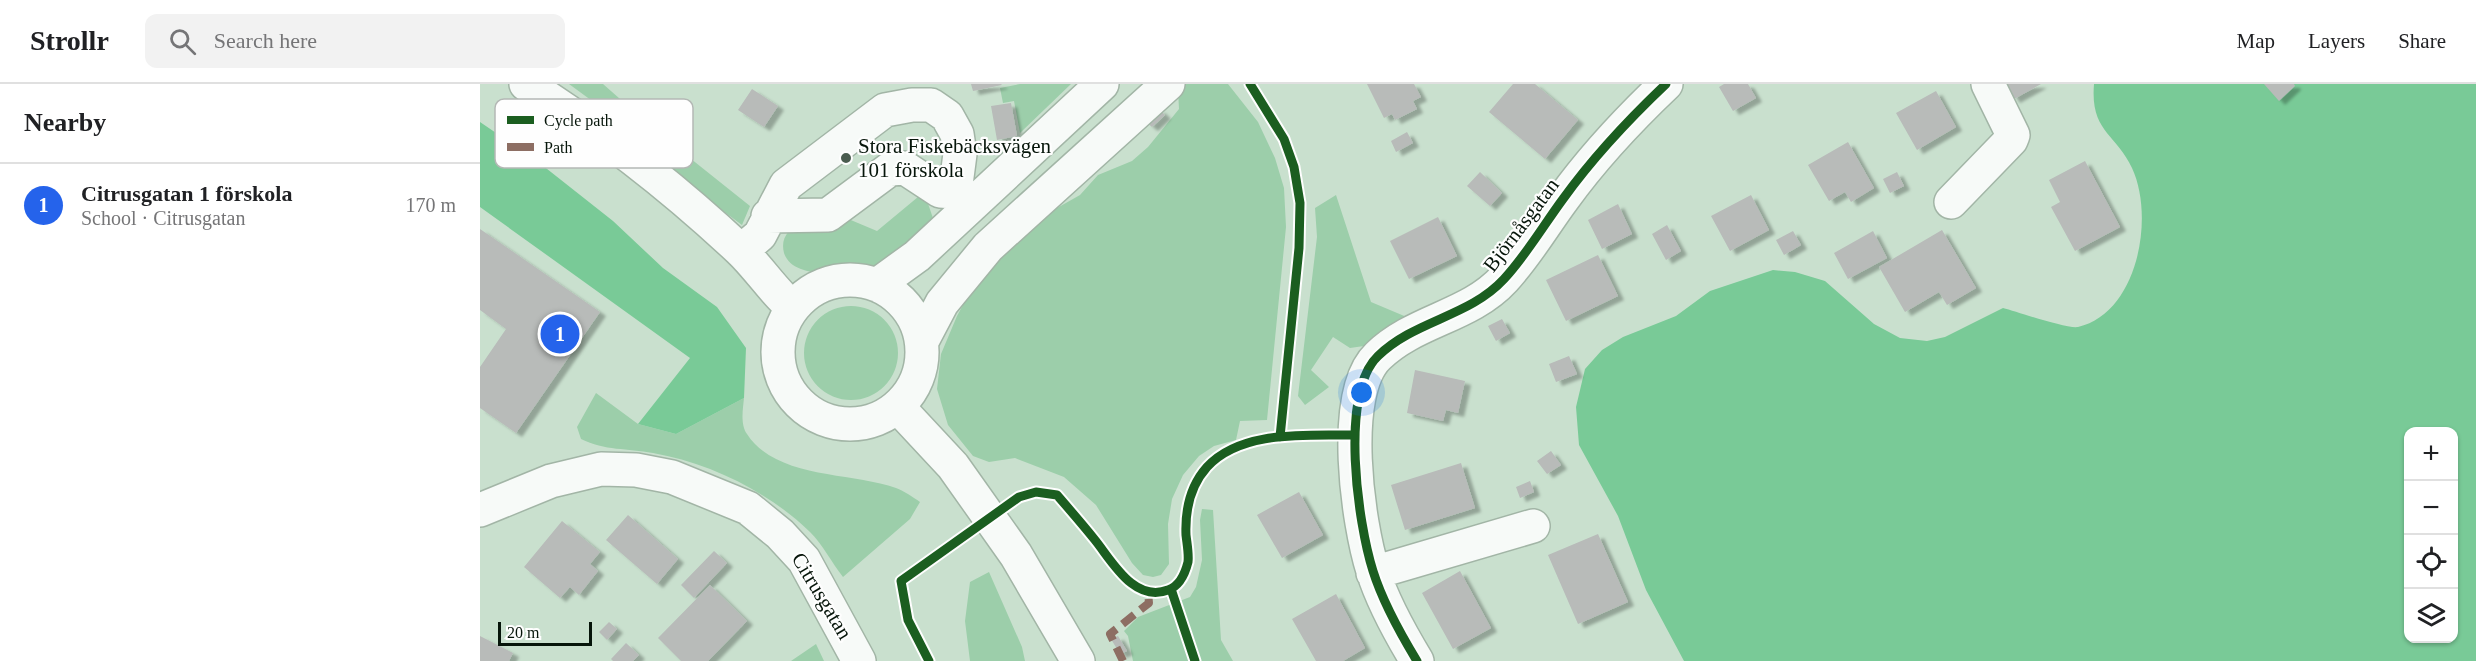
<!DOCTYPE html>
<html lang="en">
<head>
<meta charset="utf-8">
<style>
  body { margin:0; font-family:"Times New Roman",serif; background:#f2f2f2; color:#202124 }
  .controls { position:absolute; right:18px; bottom:18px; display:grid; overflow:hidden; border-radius:12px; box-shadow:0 2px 4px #0004 }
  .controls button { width:54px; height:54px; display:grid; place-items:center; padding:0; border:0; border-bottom:2px solid #e0e0e0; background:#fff; color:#202124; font:30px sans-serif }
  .scale { position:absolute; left:18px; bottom:15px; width:94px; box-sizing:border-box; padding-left:6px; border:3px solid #06150a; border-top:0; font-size:16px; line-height:21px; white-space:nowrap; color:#06150a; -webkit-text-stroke:4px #fefefe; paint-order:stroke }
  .you { position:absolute; left:882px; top:309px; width:21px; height:21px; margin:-15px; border:4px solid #fff; border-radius:50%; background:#1a73e8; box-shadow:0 0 0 9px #1a73e833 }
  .badge { display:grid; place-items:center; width:39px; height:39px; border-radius:50%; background:#2563eb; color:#fff; font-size:20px; font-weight:700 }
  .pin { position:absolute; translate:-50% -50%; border:3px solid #fff; box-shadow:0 2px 6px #0006 }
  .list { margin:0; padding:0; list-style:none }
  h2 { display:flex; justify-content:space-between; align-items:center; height:78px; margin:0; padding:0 24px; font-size:26px }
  h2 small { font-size:20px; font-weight:400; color:#757577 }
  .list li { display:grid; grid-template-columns:39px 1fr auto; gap:18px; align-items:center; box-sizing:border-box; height:84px; padding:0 24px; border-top:2px solid #e0e0e0 }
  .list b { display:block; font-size:22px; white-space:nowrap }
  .list p { margin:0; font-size:20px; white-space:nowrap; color:#757577 }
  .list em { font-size:20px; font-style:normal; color:#757577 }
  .icon { flex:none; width:33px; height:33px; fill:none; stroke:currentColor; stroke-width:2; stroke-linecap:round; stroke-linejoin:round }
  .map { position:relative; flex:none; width:1996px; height:577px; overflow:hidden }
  header { display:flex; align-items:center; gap:36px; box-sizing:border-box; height:84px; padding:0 30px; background:#fff; border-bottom:2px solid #e0e0e0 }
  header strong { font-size:28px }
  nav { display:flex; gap:33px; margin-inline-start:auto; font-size:21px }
  .search { width:420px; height:54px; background:#f2f2f2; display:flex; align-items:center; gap:15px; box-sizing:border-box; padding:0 21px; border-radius:12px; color:#757577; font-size:22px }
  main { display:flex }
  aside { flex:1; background:#fff }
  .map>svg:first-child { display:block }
</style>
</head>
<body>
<header>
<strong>Strollr</strong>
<div class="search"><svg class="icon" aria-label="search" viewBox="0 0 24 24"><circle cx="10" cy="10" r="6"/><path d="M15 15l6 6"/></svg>Search here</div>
<nav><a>Map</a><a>Layers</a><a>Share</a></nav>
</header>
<main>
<aside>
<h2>Nearby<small></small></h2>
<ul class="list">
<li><span class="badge">1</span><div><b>Citrusgatan 1 förskola</b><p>School · Citrusgatan</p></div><em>170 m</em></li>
</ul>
</aside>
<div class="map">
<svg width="1996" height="577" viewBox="0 0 1996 577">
  <defs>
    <filter id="shadow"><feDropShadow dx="6" dy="4" stdDeviation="1.5" flood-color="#0004"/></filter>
  </defs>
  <rect width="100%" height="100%" fill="#c9e0ce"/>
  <!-- green -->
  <path fill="#9cceaa" d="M89 0H123L181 51 270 122 262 141 165 69 119 22Z
    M540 0H591L540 49 534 17 523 19 520 4Z
    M704 0H748L778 38 795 74 804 104 806 143 787 336 760 337 756 356 734 362 719 372 703 391 692 415 688 440 689 480 681 491 673 493 663 491 652 479 616 421 584 393 535 374 509 378 493 372 468 341 457 305 461 270 477 232 497 195 570 128 600 111 618 91 652 77 668 63 699 25 698 6Z
    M444 108 455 140C449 148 441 163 433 169 409 183 316 206 304 169 302 161 303 154 309 147L366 134 397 147Z
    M856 111 891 218 929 234 884 262 870 264 853 253 831 286 849 303 825 321 818 312 837 153 835 124Z
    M324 269a47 47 0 1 1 94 0a47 47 0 1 1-94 0Z
    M116 309 158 340 196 350 264 314C263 325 260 340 267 350 296 395 370 388 416 404 424 407 433 413 440 418L430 435 363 493C352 479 343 461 330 448 289 408 230 379 173 369 147 364 125 367 101 355L97 343Z
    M722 425 733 426 741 556 753 577H653L648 552 644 547 658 533 710 513 716 503 722 476 720 436Z
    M509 488 542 563 545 577H490L485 537 490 498Z
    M336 560 344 577H311Z"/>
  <!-- forest -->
  <path fill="#79ca97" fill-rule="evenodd" d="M1614 0H1996V577H1204L1166 506 1138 432 1099 361 1096 323 1105 285 1122 266 1143 253 1196 232 1230 207 1293 186 1315 188 1345 197 1394 240 1420 254 1447 257 1465 253 1523 224C1538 228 1587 245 1598 243 1658 229 1675 133 1652 84 1636 49 1610 48 1614 0ZM1928 348H1974V554H1928Z
    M0 38 57 77 133 137 183 184 237 223 266 264 264 314 196 350 158 340 210 274 0 123Z"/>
  <!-- building -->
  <path fill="#b8bbb9" filter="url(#shadow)" d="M491 0H521L522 1 493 7Z
    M887 0H934L941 13 933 17 937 25 915 36 912 30 904 34Z
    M1033 0H1055L1098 36 1065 75 1009 28Z
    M1244 0H1268L1276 14 1253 27 1239 3Z
    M1525 0H1561L1534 15Z
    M1784 0H1814L1815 2 1799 17Z
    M272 5 298 22 284 43 258 26Z
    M1456 7 1476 43 1437 66 1416 29Z
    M531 19 537 52 517 56 511 22Z
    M679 25 685 31 672 43 666 38Z
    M927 48 933 59 916 68 911 57Z
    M1368 58 1394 104 1371 118 1365 108 1349 117 1328 81Z
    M1605 77 1640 143 1595 167 1571 123 1580 118 1569 96Z
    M1000 88 1022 109 1010 122 987 102Z
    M1417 88 1424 102 1410 109 1403 95Z
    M1271 111 1289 146 1250 167 1231 132Z
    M1138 120 1152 150 1122 165 1108 136Z
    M958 133 977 172 929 195 910 157Z
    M1187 141 1201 167 1186 176 1172 150Z
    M0 145 120 228 36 349 0 324V283L26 245 0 226Z
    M1462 146 1496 204 1467 221 1459 208 1425 228 1399 183Z
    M1313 147 1321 161 1304 171 1296 156Z
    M1393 147 1407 174 1368 195 1354 169Z
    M1118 171 1138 212 1086 237 1066 196Z
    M1022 235 1030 249 1016 257 1008 242Z
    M1089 272 1097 290 1076 298 1069 280Z
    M935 286 985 297 978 329 966 326 963 337 927 329Z
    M1071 367 1081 381 1067 390 1057 377Z
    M981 379 995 424 925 446 911 401Z
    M1050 397 1054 408 1040 414 1036 403Z
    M819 408 843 451 802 474 777 431Z
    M148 431 198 475 177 500 126 456Z
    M82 437 120 468 110 480 118 487 99 511 90 503 80 514 44 483Z
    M1118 450 1148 518 1098 540 1068 471Z
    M234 467 247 479 214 514 201 501Z
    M980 487 1011 544 973 565 942 509Z
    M230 501 267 537 228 577H201L178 554Z
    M856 510 885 564 863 577H836L812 535Z
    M129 538 137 545 127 556 119 548Z
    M0 552 33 569 29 577H0Z
    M638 552 647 567 640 570 631 555Z
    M146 559 159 571 153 577H133L131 575Z"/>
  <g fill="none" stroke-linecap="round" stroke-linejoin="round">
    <defs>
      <path id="minor" d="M46 0C122 48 195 105 260 166 279 184 293 207 313 224
        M1471 118 1531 56 1533 51 1508 0
        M288 132 348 131 410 85 425 84 460 107 475 108 488 122
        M261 167 280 151 306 101 405 26 432 21H451L467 32 477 50 480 70 475 108
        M298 268a72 72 0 1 1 144 0a72 72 0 1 1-144 0Z
        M397 201 437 172 622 0
        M442 257 462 219 508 163 688 0
        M418 323 473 382 536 471 598 577
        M0 426 71 397 121 385 156 386 192 393 268 424 300 450 324 476 379 577
        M893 489 1053 442
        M937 577C920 549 903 519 893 487 878 440 859 309 898 272 935 236 989 233 1024 195 1047 170 1063 142 1083 115 1114 72 1148 36 1186 0"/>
    </defs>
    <!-- minor casing -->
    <use href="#minor" stroke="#a2b5a6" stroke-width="36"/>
    <!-- minor -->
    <use href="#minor" stroke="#f7faf8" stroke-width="33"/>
    <!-- quiet -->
    <path stroke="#8d6e63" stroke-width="8" stroke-dasharray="15 8" stroke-linecap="butt" d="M643 577 630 550 669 519 668 508"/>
    <defs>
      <path id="cycleway" d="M770 0 804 55 814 83 820 119 819 164 800 353
        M691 505 715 577
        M449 577 428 536 421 497 539 413 556 408 577 411C590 426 603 441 615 456 632 477 654 519 688 506 700 502 705 490 708 478 709 470 707 460 706 451 705 426 710 402 727 383 762 345 829 352 875 351
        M937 577C920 549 903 519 893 487 878 440 859 309 898 272 935 236 989 233 1024 195 1047 170 1063 142 1083 115 1114 72 1148 36 1186 0"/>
    </defs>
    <!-- cycleway casing -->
    <use href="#cycleway" stroke="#fefefe" stroke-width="13"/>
    <!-- cycleway -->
    <use href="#cycleway" stroke="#1b5e20" stroke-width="9"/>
  </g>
  <!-- markers -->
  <circle fill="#4a5c4f" stroke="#fefefe" stroke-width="2" cx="366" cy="74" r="6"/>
  <g text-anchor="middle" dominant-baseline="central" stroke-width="4.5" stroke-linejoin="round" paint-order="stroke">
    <!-- poi labels -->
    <g font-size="21" fill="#06150a" stroke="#fefefe" text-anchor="start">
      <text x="378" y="62">Stora Fiskebäcksvägen<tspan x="378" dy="24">101 förskola</tspan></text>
    </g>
    <!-- street labels -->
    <g font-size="21" fill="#06150a" stroke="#fefefe">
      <text transform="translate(1041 141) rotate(-53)">Björnåsgatan</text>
      <text transform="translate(342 512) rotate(59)">Citrusgatan</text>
    </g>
  </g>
  <!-- legend -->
  <rect x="15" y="15" width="198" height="69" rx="9" fill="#fefefe" stroke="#b4b8b5" stroke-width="1.5"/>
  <rect x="27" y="32" width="27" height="8" fill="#1b5e20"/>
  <rect x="27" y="59" width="27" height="8" fill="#8d6e63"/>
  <g font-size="16" fill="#06150a">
    <text x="64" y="42">Cycle path</text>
    <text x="64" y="69">Path</text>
  </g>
</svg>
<div class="controls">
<button>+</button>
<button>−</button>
<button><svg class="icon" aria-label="locate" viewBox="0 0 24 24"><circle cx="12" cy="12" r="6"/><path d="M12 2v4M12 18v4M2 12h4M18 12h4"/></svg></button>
<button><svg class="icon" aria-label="layers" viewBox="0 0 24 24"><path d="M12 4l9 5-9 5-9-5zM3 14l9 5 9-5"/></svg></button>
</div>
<div class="scale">20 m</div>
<div class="you"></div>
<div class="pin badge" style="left:80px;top:250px">1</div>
</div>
</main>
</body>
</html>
